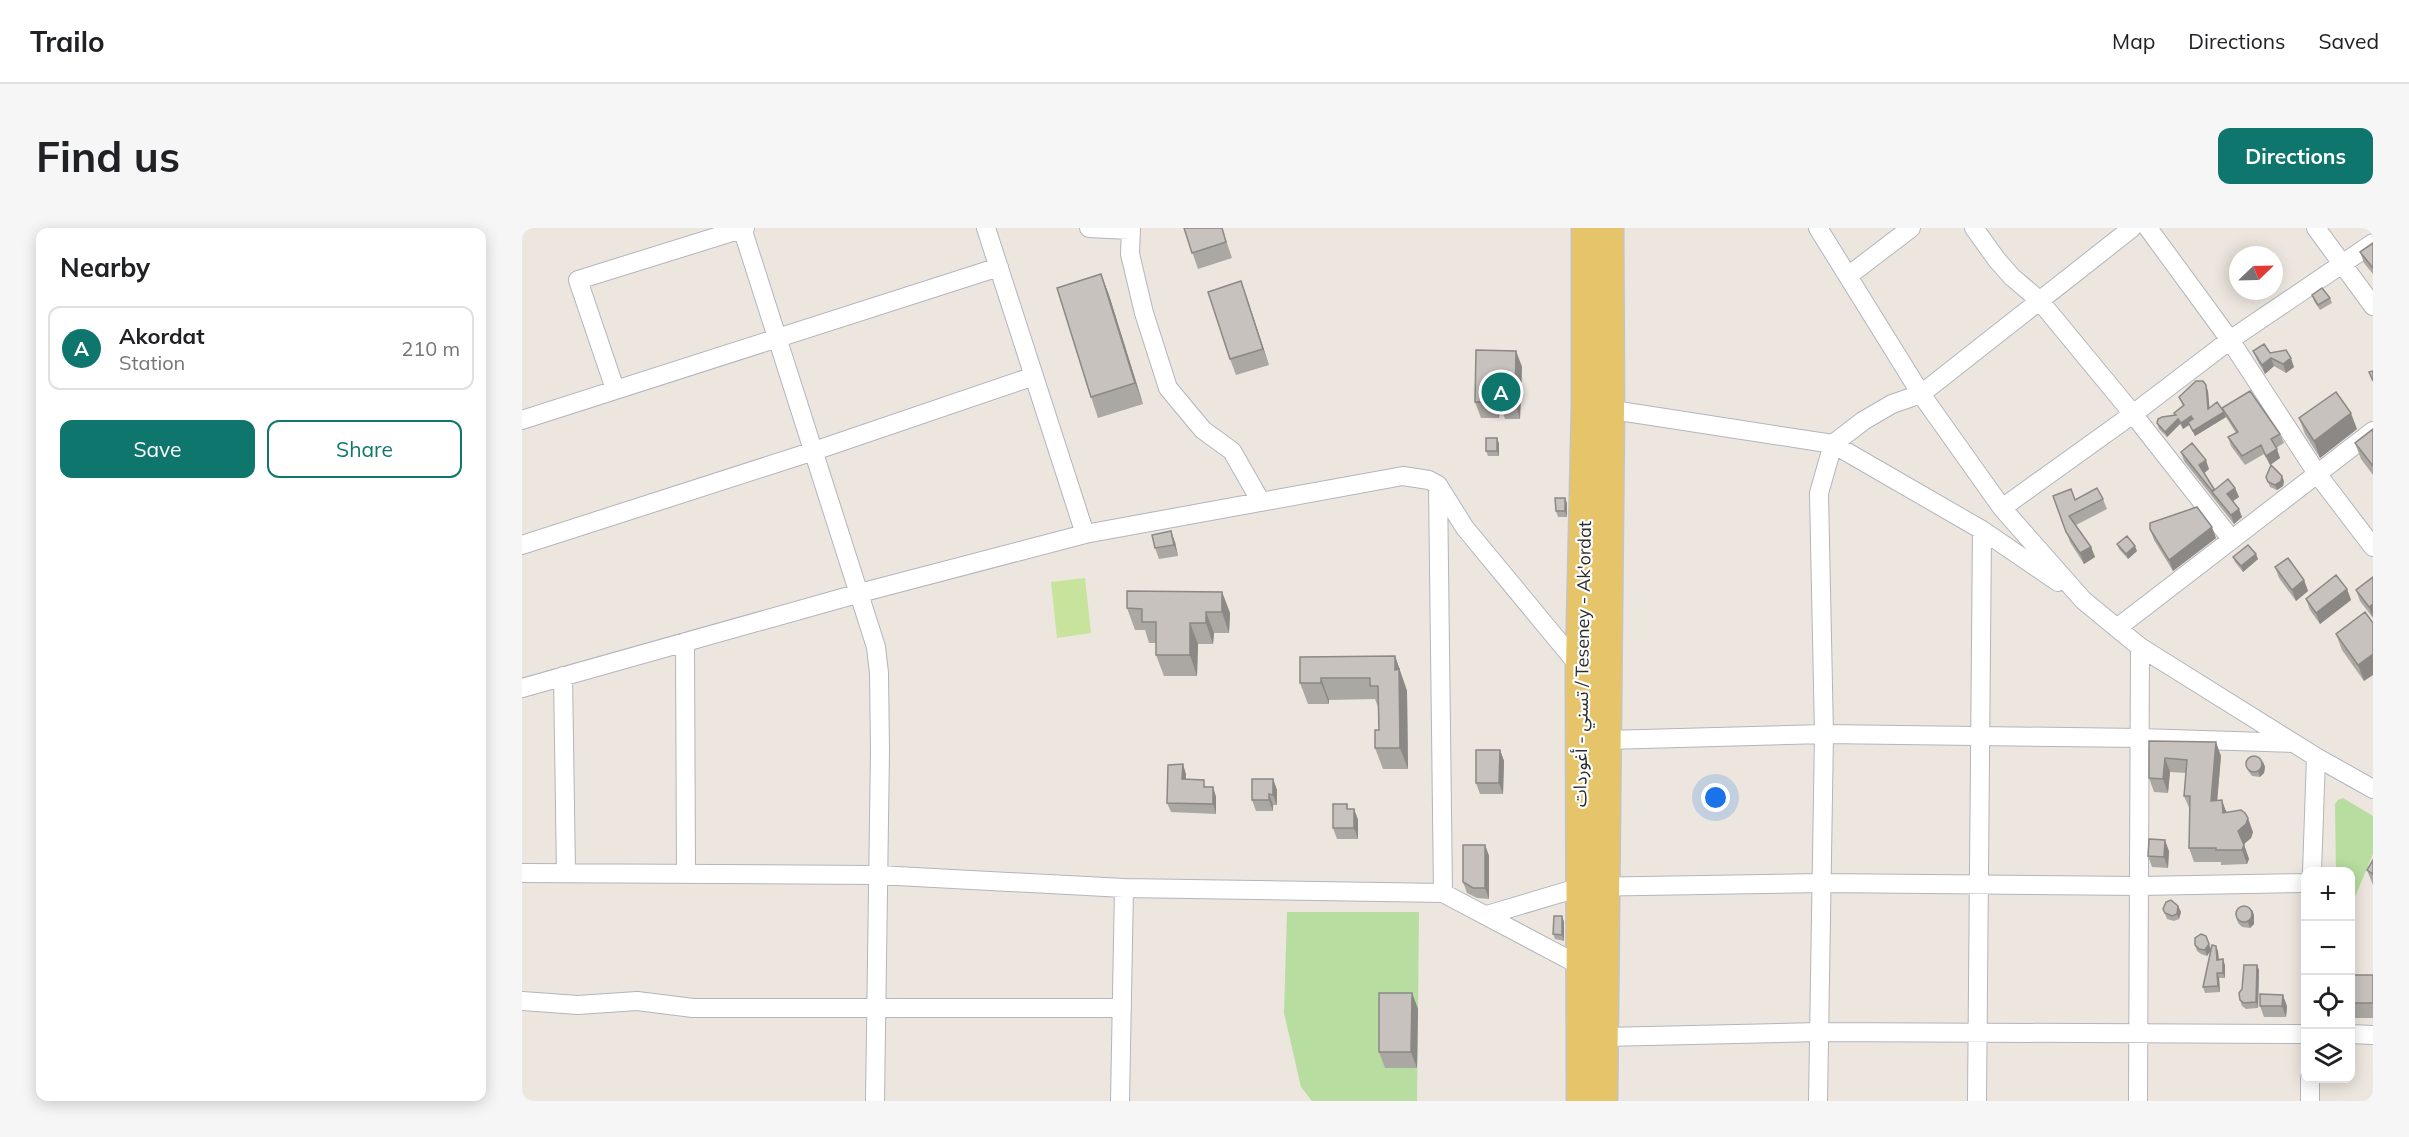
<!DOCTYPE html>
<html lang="en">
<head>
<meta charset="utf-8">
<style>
  body { margin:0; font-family:Mulish,"Noto Sans Arabic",sans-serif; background:#f6f6f6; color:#202124 }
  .controls { position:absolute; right:18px; bottom:18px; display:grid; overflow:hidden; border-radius:12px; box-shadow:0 3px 15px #0003 }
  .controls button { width:54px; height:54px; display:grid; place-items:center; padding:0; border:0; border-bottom:2px solid #e0e0e0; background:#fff; color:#202124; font:30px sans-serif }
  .compass { position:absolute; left:1707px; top:18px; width:54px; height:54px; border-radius:50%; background:#fff; box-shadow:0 3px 15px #0003; rotate:67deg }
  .you { position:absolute; left:1194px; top:570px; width:21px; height:21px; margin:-15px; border:4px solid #fff; border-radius:50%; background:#1a73e8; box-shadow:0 0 0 9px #1a73e833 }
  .badge { display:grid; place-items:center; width:39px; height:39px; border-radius:50%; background:#0f766e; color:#fff; font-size:20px; font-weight:700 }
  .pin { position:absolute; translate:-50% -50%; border:3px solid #fff; box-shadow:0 2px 6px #0006 }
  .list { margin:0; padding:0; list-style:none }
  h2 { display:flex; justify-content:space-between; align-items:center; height:78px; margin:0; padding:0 24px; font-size:26px }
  h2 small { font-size:20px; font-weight:400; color:#757577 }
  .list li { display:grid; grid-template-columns:39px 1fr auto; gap:18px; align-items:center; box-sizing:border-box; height:84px; margin:0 12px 12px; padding:0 12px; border:2px solid #e0e0e0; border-radius:12px }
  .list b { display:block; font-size:22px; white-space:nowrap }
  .list p { margin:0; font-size:20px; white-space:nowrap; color:#757577 }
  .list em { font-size:20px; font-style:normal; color:#757577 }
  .actions { display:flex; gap:12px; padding:18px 24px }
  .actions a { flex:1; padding:14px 0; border:2px solid #0f766e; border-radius:12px; text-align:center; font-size:21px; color:#0f766e }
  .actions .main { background:#0f766e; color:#fff }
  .icon { flex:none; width:33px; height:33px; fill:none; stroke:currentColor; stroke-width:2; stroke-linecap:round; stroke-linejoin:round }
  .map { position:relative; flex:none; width:1851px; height:873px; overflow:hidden; border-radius:12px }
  header { display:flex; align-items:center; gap:36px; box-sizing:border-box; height:84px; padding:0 30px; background:#fff; border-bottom:2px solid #e0e0e0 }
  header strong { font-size:28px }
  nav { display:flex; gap:33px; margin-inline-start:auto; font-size:21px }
  .intro { display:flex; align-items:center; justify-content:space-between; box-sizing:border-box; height:144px; padding:0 36px }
  h1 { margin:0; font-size:42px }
  .button { padding:15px 27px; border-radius:12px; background:#0f766e; color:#fff; font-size:21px; font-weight:700 }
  main { display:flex; gap:36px; padding:0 36px }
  aside { flex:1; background:#fff; border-radius:12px; box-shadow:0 3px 15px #0003 }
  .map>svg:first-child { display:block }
</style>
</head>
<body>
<header>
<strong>Trailo</strong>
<nav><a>Map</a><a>Directions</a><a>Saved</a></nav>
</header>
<div class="intro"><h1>Find us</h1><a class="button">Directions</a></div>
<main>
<aside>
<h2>Nearby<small></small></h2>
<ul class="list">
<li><span class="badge">A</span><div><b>Akordat</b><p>Station</p></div><em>210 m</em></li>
</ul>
<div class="actions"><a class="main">Save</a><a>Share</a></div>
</aside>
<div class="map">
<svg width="1851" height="873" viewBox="0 0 1851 873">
  <rect width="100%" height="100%" fill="#ece6de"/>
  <!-- green -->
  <path fill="#b7dda0" d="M1821 570 1851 588V626L1830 676 1829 675 1828 644 1814 643 1813 576 1816 572Z
    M765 684H897L895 873H790L779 859 762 785Z"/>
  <!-- pitch -->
  <path fill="#c8e49c" d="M563 350 569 405 535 410 529 354Z"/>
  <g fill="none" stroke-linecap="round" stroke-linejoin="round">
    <defs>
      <path id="minor" d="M220 0 354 419 357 445 358 522 353 873
        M464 0 563 306
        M567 0 608 2
        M609 0 608 26 622 85 646 160 681 202 710 223 739 274
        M1296 0 1399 166 1480 280 1561 372 1618 419 1794 529 1851 561
        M1452 0 1475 32 1490 49 1517 72 1611 186 1710 312
        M1626 0 1708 112 1796 247 1851 319
        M1794 0 1851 78
        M1326 48 1389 0
        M93 161 56 52 223 0
        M1078 180 1311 216 1460 302 1536 354
        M0 192 477 39
        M916 257 921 665
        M1480 280 1611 186 1708 112 1851 15
        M0 317 292 223 512 148
        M1595 400 1851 203
        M163 414 164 646
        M41 448 44 645
        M0 460 338 365 563 306 881 248 907 252 916 257 943 300 1058 439
        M1084 512 1302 506 1619 510 1771 515
        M1790 644 1794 529
        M0 645 356 647 602 660 921 665 1059 738
        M965 687 1059 659 1299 655 1618 658 1784 655
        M0 773 56 777 115 773 171 780H600
        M1828 806 1851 807
        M1082 809 1297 804 1784 806
        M598 873 602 660
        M1296 873 1302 506 1297 265 1311 216 1341 193 1370 176 1399 166 1610 0
        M1455 873 1460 302
        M1616 873 1618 419
        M1788 873V850"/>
      <path id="primary" d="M1059 873 1058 439 1064 178V0
        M1081 873 1088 181 1087 0"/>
    </defs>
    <!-- minor casing -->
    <use href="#minor" stroke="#b2b5bd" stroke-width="20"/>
    <!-- primary casing -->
    <use href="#primary" stroke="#c4c4c4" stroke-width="31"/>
    <!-- minor -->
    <use href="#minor" stroke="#fff" stroke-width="18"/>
    <!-- primary -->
    <use href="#primary" stroke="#e5c46a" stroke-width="28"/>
  </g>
  <!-- wall -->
  <path fill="#aba7a3" d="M662 0H700L710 30 676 41Z
    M1851 15V46L1842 35 1838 24Z
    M579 46 587 67 621 176 576 190 569 169Z
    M719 53 747 137 714 147 708 131Z
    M1790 67 1808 70 1810 75 1798 82 1792 73Z
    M994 123 1000 139 998 191H983L978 175 977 190H959L953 174Z
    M1731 123 1748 125 1772 139 1764 145 1752 138 1743 146 1735 132Z
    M1686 163 1687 180 1702 184 1700 180 1758 206 1762 215 1754 220 1758 230 1748 237 1742 226 1723 237 1709 218 1706 209 1714 205 1704 189 1673 208 1667 197 1661 201 1658 196 1645 209 1637 201 1635 195 1653 187 1652 185 1661 178 1657 169Z
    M1777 190 1835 201 1798 230 1783 206Z
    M1851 201V247L1839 231 1833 215Z
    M975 210 977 216V228H966L964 223Z
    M1659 224 1687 241 1682 245 1692 262 1713 260 1717 269 1711 273 1720 289 1712 296 1662 233Z
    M1744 249 1762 253 1761 258 1755 262 1748 259Z
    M1531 268 1553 272 1581 271 1585 281 1554 297 1569 319 1573 329 1562 336 1548 314Z
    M1045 275V289H1036L1034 283Z
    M1628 301 1694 310 1651 343 1632 312Z
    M653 314 656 328 637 331 633 320Z
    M1595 316 1615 323 1606 331 1597 321Z
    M1711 329 1736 331 1721 344 1713 334Z
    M1753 339 1782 352 1786 363 1774 373 1757 350Z
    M1851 349V390L1838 373 1834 362Z
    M1825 361 1829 372 1798 396 1788 382 1784 371Z
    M700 364 708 385 707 405H692L691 416H676L675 448H642L634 427V415H627L623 402H613L605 380Z
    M1843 384 1842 453 1820 422 1814 406Z
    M873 428 885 463 886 541H861L853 520 857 502 856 479 853 471 807 472V476H786L778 455Z
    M1627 513 1699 528 1695 572 1705 584 1731 604 1729 610 1722 616 1727 631 1725 636 1699 637V634H1672L1667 620 1668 582 1662 568 1664 545 1648 544 1646 565 1632 564 1627 550Z
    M978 522 982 533 981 566H958L954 555Z
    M1741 534 1743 539 1742 545 1738 549 1730 548 1727 544 1725 539Z
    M664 546V551L685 559H691L694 569V586L649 584 645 575Z
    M751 551 755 562V577H751V583H734L730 572Z
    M825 576 826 581H832L836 592V611H815L811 600Z
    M963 617 967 628V671L955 670 945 665 941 654Z
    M1647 623 1646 640 1630 639 1626 628Z
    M1851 632V657L1845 642Z
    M1656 678 1659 684 1657 691 1652 693 1645 691 1641 681Z
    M1730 682 1732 687V696L1728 700 1720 699 1716 695 1714 689Z
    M1040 688 1042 694V713L1033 711 1031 706Z
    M1684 708 1689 722 1696 723 1697 732 1703 737V750H1697L1698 764 1683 765 1681 759 1689 722 1685 728 1679 726 1675 723 1673 717Z
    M1735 737 1737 742 1736 780 1724 781 1720 778 1718 772Z
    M1828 747H1851V790H1828Z
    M890 765 896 781 895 840H863L857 824Z
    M1738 778H1765L1764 789H1742Z"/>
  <!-- shaded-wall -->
  <path fill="#8b8885" d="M579 46 587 67 621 176 613 155Z
    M719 53 725 70 747 137 741 121Z
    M994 123 1000 139 998 191 993 175Z
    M1749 130 1752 138 1743 146 1740 137Z
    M1769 130 1772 139 1764 145 1761 136Z
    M1684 157 1686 163 1688 186 1686 181Z
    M972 159 978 175 977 190 971 174Z
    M1702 184 1704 189 1673 208 1671 203Z
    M1829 185 1835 201 1798 230 1792 213Z
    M1669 188 1671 194H1666L1667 197 1661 201 1659 195Z
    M1656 191 1658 196 1645 209 1643 204Z
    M975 210 977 216V228L975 223Z
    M1755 221 1758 230 1748 237 1744 228Z
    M1684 232 1687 241 1680 247 1677 237Z
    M1760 248 1762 253 1761 258 1755 262 1753 257Z
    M1713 260 1717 269 1708 275 1705 266Z
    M1043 270 1045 275V289L1043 283Z
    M1717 281 1720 289 1712 296 1709 287Z
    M1690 299 1694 310 1651 343 1647 332Z
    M649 303 653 314 656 328 652 317Z
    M1613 318 1615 323 1606 331 1604 326Z
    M1569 319 1573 329 1562 336 1558 325Z
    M1734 326 1736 331 1721 344 1719 338Z
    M1782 352 1786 363 1774 373 1770 362Z
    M1825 361 1829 372 1798 396 1794 385Z
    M700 364 708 385 707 405 700 384Z
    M1851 376V390L1847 379Z
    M684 384 692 405 691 416 684 395Z
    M668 395 676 416 675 448 668 427Z
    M1851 426V447L1842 453 1836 437Z
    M873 428 885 463 886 541 878 520Z
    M799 450 807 472V476L799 455Z
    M1694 514 1699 528 1694 587 1689 573Z
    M978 522 982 533 981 566 977 555Z
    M1643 530 1648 544 1646 565 1641 551Z
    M1741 534 1743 539 1742 545 1738 549 1736 543Z
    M661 536 664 546 663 561 660 551Z
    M751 551 755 562V577L751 567Z
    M691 559 694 569V586L691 576Z
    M747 566 751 577V583L747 572Z
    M1700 572 1705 586 1701 585Z
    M832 581 836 592V611L832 600Z
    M1726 590 1731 604 1729 610 1721 617 1716 603Z
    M1643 612 1647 623 1646 640 1642 629Z
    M963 617 967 628V671L963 660Z
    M1722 617 1727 631 1725 636 1720 622Z
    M1656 678 1659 684 1657 691 1655 686Z
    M1730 682 1732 687V696L1728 700 1726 694Z
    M1040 688 1042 694V713L1040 707Z
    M1687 716 1689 722 1685 728 1683 722Z
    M1694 718 1696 723 1697 737 1695 732Z
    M1701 731 1703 737V750L1701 745Z
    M1735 737 1737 742 1736 780 1734 774Z
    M1695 745 1697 750 1698 764 1696 758Z
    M890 765 896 781 895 840 889 824Z
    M1761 767 1765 778 1764 789 1760 778Z"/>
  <!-- building -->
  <path fill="#c7c2be" stroke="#8b8885" stroke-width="1.5" d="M662 0H700L704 14 670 25Z
    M1851 15V40L1838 24Z
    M579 46 613 155 569 169 535 60Z
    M719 53 741 121 708 131 686 64Z
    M1800 60 1808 70 1796 77 1790 67Z
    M1742 116 1748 125 1764 122 1769 130 1761 136 1749 130 1740 137 1731 123Z
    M954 122 994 123 993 175 977 174 972 159 971 174H953Z
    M1851 143V153L1847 144Z
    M1674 153H1681L1684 157 1686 181 1695 174 1702 184 1671 203 1666 194 1671 191 1669 188 1659 195 1656 191 1643 204 1635 195 1636 191 1640 189 1654 187 1652 185 1662 177 1657 169Z
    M1728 163 1758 206 1749 211 1755 221 1744 228 1739 217 1720 228 1706 209 1716 204 1700 180Z
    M1814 164 1829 185 1792 213 1777 190Z
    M1851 201V238L1833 215Z
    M964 210H975V223H964Z
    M1670 215 1684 232 1677 237 1692 261 1690 263 1659 224Z
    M1749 237 1760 248 1759 253 1753 257 1746 254 1744 249Z
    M1706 251 1713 260 1705 266 1717 281 1709 287 1690 264Z
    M1575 260 1581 271 1547 288 1569 319 1558 325 1544 304 1531 268 1549 261 1553 272Z
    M1033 270H1043V283H1034Z
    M1675 279 1690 299 1647 332 1628 301V295Z
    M649 303 652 317 633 320 630 307Z
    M1605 308 1613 318 1604 326 1595 316Z
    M1726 317 1734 326 1719 338 1711 329Z
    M1766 330 1782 352 1770 362 1753 339Z
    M1814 347 1825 361 1794 385 1784 371Z
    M1851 349V376L1847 379 1834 362Z
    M605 363 700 364V384H684V395H668V427H634V394H620V381L605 380Z
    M1843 384 1851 395V426L1836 437 1814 406Z
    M873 428V442L877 441 878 520H853V502H857L856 458H848V450H799V455H778V429Z
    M1627 513 1694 514 1689 573 1700 572 1701 585 1719 582 1723 585 1726 590 1724 596 1716 603 1722 617 1720 622H1694V620H1667L1668 568H1662L1665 532 1643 530 1641 551 1627 550Z
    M954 522H978L977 555H954Z
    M1724 536a8 8 0 1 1 16 0a8 8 0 1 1-16 0Z
    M661 536 660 551 682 552V559H691V576L645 575 646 537Z
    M730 551H751V567L747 566V572H730Z
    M811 576H825V581H832V600H811Z
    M1627 611 1643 612 1642 629 1626 628Z
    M941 617H963V660H951L941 654Z
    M1851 632V646L1845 642Z
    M1649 672 1656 678 1655 686 1650 688 1643 685 1641 681 1644 674Z
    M1714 686a8 8 0 1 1 16 0a8 8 0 1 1-16 0Z
    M1032 688H1040V707L1031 706Z
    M1679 706 1684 708 1687 716 1683 722 1677 721 1673 717V710Z
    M1690 717 1694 718 1695 732 1701 731V745H1695L1696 758 1681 759Z
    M1722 737H1735L1734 774 1722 775 1718 772 1717 765 1720 761Z
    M1828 747H1851V775H1828Z
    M857 765H890L889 824H857Z
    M1738 766 1761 767 1760 778H1738Z"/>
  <g text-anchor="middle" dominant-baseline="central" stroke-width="4.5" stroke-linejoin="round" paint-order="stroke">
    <!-- street labels -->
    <g font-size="18" fill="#2b2b2b" stroke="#fff">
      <text transform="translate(1060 436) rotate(-89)">تسني - أغوردات / Teseney - Ak'ordat</text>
    </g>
  </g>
</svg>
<div class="controls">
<button>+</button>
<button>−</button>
<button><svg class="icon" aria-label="locate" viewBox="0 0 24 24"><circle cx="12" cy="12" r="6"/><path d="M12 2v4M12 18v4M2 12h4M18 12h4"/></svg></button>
<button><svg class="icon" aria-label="layers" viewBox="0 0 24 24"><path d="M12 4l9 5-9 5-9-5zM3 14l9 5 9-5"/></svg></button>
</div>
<svg class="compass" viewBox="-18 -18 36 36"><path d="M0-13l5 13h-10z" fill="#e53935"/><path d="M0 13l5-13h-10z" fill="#757577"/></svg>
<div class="you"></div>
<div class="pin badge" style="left:979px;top:164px">A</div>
</div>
</main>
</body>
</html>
